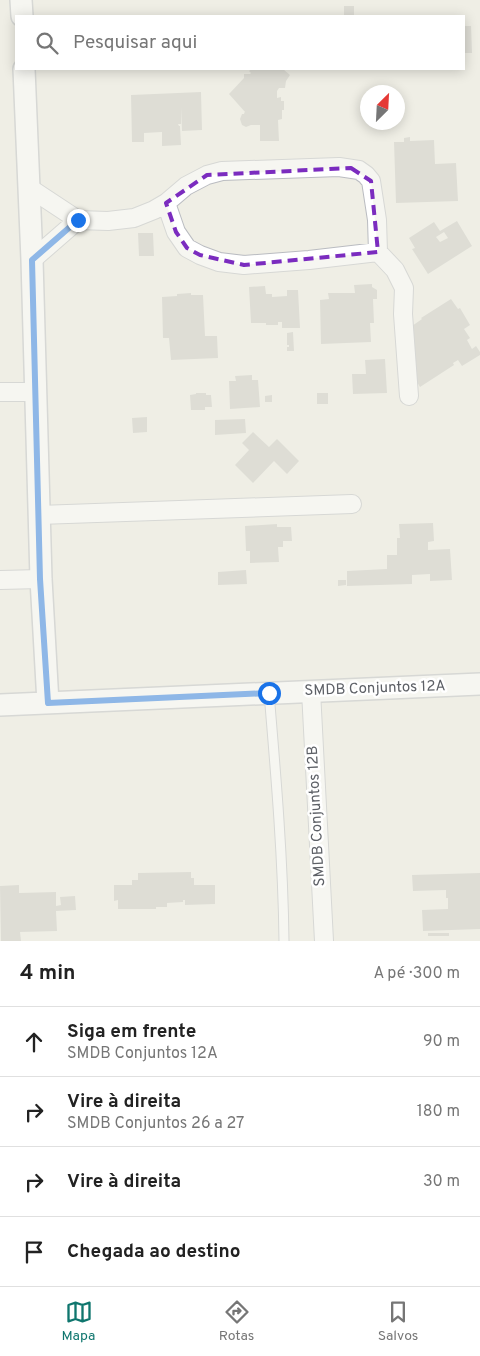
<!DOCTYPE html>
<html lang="pt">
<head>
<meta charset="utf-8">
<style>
  body { margin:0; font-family:Overpass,sans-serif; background:#f6f6f6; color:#222 }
  .compass { position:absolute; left:360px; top:85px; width:45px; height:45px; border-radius:50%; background:#fff; box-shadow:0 2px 12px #0003; rotate:24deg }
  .stop { position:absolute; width:15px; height:15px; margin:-11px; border:4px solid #1a73e8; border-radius:50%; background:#fff }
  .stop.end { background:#1a73e8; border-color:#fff; box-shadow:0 1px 5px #0008 }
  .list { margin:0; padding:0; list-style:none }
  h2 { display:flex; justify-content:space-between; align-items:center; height:65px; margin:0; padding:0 20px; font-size:21px }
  h2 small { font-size:16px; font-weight:400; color:#767676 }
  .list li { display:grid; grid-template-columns:32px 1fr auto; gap:15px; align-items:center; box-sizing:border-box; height:70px; padding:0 20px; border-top:1px solid #e0e0e0 }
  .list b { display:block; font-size:19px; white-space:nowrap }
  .list p { margin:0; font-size:16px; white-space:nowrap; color:#767676 }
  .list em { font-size:16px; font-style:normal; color:#767676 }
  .icon { flex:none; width:28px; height:28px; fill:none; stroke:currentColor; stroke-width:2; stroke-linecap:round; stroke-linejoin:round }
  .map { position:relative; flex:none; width:480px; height:941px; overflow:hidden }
  .search { position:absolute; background:#fff; box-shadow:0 2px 12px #0003; left:15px; right:15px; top:15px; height:55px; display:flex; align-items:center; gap:12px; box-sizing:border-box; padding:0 18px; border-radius:0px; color:#767676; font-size:19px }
  .sheet { height:345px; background:#fff }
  nav { display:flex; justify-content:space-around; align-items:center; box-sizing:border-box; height:70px; border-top:1px solid #e0e0e0; background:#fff; font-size:14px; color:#767676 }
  nav a { display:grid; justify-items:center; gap:2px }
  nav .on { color:#0f766e }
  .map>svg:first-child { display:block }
</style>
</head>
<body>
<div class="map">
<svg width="480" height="941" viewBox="0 0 480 941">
  <rect width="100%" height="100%" fill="#efeee5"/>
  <!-- building -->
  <path fill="#cac8c2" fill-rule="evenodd" d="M344 6H354V16H344Z
    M464 26H471L472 53H464Z
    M252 69H283L290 75 286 81 285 88H279L277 91V98L281 97V101H284V110H282V119L278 120 279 141H260V125H251L246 127 242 125 240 119 242 114H244L245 111V112L229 94 244 78V74H250L251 73 249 71Z
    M201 92 202 130 182 131 181 108V124H178L179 126H180L181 145 162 146V132L144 133V142H132L131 95Z
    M410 137V141L434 140 435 164 456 163 458 201 396 203 394 142H404V138Z
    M457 221 472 246 428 274 412 249 415 248 409 238 434 222 440 231ZM444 232 448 238 440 242 436 237Z
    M138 233H153L154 256H139Z
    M372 284V287L377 290V299H373L374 323H370L371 342 321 344 320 300 329 299 328 293H355L354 285Z
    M265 286 266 294H272V297L287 296V290H298L300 328H282V322H278V325H266V323H251L249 287Z
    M191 293V295H203L205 336H217L218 358 171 360 169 338H163L162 297 177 296V294Z
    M451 299 458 309 460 308 470 325 464 329 470 338 467 340 472 349 476 346 480 352V355L462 366 458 360 453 363 454 365 420 387 409 369V349L415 345 413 341 403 338 414 330 412 326 422 319 421 318Z
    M293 332 294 351H287V347H289V345H287V333Z
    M385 359 387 393 353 394 352 374H366L365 360Z
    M252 375V380H258L260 407 230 409 229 381H236L235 376Z
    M196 393H206V395H211L212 407H205V410H191L190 395 196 394Z
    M317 393H328V404H317Z
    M272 395V402H265V396Z
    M147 417V432L133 433 132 418Z
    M245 419 246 433 215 435V420Z
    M253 432 269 447 277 439 299 461 287 474 274 461 253 483 235 465 249 450 242 443Z
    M433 523 434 541 428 542V550L450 549 452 580 430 581V574L412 575V584L347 586V571L387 569V555H397V538H400L399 524Z
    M277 524V527H291L292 541H283V547H278L279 562 250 563V551H246L245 526Z
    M246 570 247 584 218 585V572Z
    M338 580H346V585L338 586Z
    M191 872V878H194V885H215V904L185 905V900H183V902L167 903V907H156V909H118V900L114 901V885H132V880H138V873Z
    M480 873V929L423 931 422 910 448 909V898H446V890L413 891 412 875Z
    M19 885V893L56 892V906L61 905 60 897 75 896 76 910 56 911 57 931 20 932 21 941H1L0 886Z
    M428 933H449V936H428Z"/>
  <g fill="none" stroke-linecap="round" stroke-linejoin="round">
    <defs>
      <path id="service" d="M269 693C276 776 283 858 284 941"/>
      <path id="minor" d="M28 187 78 220 108 221 134 218 154 210 166 203 186 186 207 175 222 171 339 167 359 170 366 175 371 181 377 220 378 252 395 270 404 288 403 314 409 396
        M166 203 176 232 187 248 200 255 219 262 244 265 309 260 378 252
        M32 260 78 220
        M0 392H36
        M39 515 352 504
        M0 580 41 579
        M311 691 324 941"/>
      <path id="tertiary" d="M21 0 22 16
        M24 69 32 260 41 579 48 703
        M0 705 480 684"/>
    </defs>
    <!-- service casing -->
    <use href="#service" stroke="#babcc1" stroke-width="11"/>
    <!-- minor casing -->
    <use href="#minor" stroke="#babcc1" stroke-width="20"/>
    <!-- tertiary casing -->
    <use href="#tertiary" stroke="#babcc1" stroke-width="24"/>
    <!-- service -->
    <use href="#service" stroke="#fff" stroke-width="9"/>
    <!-- minor -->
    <use href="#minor" stroke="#fff" stroke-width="18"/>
    <!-- tertiary -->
    <use href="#tertiary" stroke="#fff" stroke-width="21"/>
  </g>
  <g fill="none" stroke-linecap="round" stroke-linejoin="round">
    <!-- route -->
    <path stroke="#1a73e8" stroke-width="6" d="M78 220 32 260 40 579 48 703 269 693"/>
  </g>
  <!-- marked area -->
  <path d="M0 0H480V941H0ZM351 168 371 181 378 252 244 265 200 255 187 248 176 232 166 203 207 175Z" fill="#efeee5" fill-opacity=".55" fill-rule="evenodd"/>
  <path fill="none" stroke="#7b2cbf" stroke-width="4" stroke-dasharray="10 6" stroke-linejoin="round" d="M351 168 371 181 378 252 244 265 200 255 187 248 176 232 166 203 207 175Z"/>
  <g text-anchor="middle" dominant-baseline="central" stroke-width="5" stroke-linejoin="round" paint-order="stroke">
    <!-- street labels -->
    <g font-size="15" fill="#5d6066" stroke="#fff">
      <text transform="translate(375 689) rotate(-2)">SMDB Conjuntos 12A</text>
      <text transform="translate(317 816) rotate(-93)">SMDB Conjuntos 12B</text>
    </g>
  </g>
</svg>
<svg class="compass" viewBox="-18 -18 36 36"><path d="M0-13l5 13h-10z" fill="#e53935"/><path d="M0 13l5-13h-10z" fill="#767676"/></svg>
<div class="stop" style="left:269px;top:693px"></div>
<div class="stop end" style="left:78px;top:220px"></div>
<div class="search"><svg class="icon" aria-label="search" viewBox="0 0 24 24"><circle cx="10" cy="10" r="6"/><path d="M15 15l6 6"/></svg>Pesquisar aqui</div>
</div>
<section class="sheet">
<h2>4 min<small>A pé · 300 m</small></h2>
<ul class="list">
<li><svg class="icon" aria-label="ahead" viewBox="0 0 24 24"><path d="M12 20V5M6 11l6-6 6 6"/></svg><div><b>Siga em frente</b><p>SMDB Conjuntos 12A</p></div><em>90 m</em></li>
<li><svg class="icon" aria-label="right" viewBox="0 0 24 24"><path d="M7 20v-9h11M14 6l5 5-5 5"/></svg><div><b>Vire à direita</b><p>SMDB Conjuntos 26 a 27</p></div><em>180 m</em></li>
<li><svg class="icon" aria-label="right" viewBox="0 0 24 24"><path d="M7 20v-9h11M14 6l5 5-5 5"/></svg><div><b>Vire à direita</b></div><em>30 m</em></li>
<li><svg class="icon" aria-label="arrive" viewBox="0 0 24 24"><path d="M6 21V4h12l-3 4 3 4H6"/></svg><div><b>Chegada ao destino</b></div></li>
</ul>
</section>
<nav>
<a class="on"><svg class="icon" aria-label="map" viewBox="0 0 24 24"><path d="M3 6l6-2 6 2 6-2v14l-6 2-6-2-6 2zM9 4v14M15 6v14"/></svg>Mapa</a>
<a><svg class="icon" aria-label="directions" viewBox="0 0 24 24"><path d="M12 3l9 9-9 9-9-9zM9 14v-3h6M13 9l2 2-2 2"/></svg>Rotas</a>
<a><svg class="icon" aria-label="saved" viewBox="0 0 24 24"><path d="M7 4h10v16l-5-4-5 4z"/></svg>Salvos</a>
</nav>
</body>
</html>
